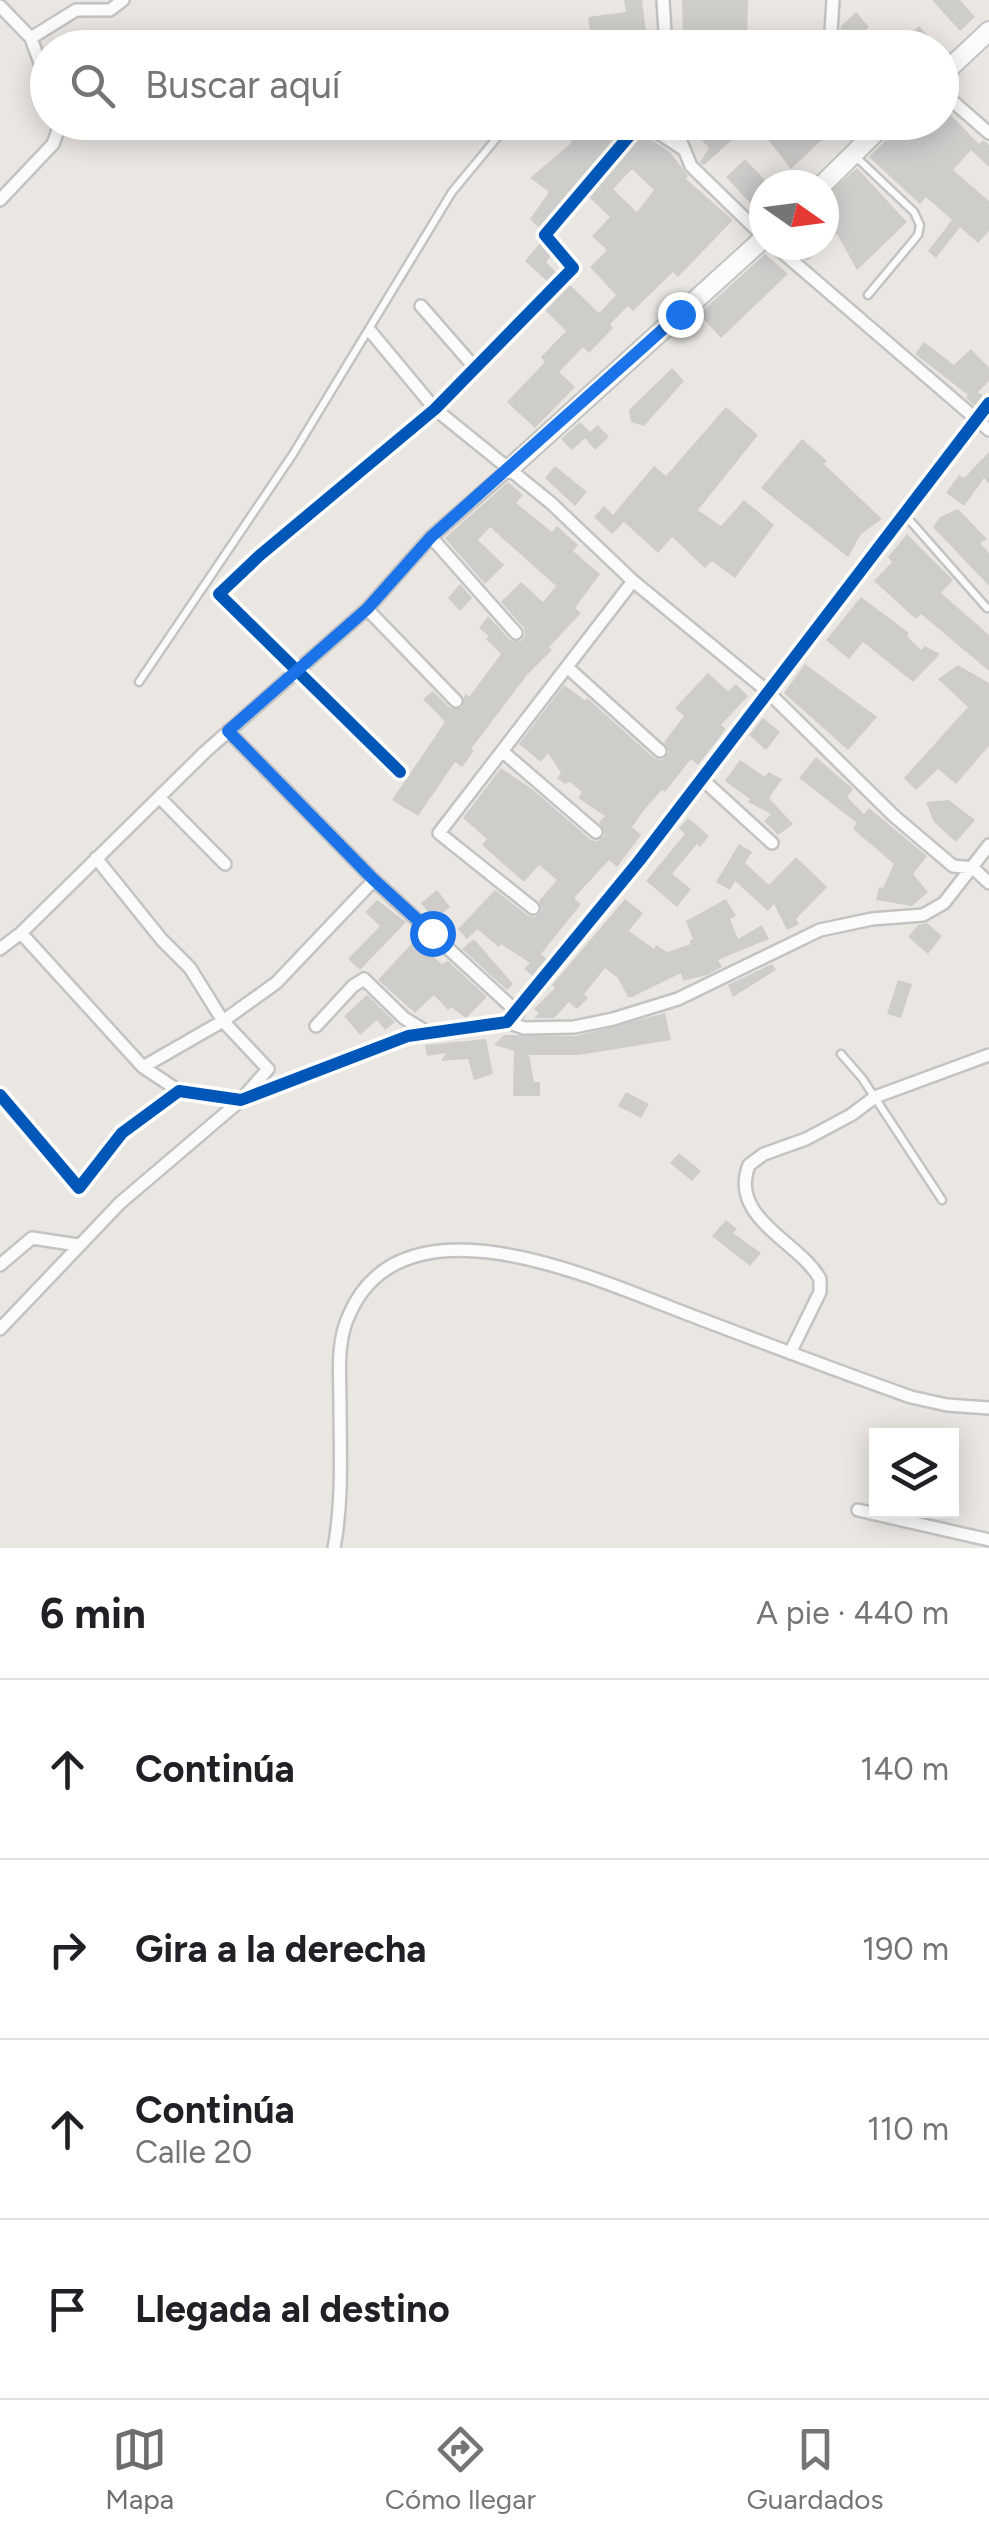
<!DOCTYPE html>
<html lang="es">
<head>
<meta charset="utf-8">
<style>
  body { margin:0; font-family:Figtree,sans-serif; background:#f2f2f2; color:#202124 }
  .controls { position:absolute; right:30px; bottom:30px; display:grid; overflow:hidden; border-radius:0px; box-shadow:0 5px 25px #0003 }
  .controls button { width:90px; height:90px; display:grid; place-items:center; padding:0; border:0; border-bottom:2px solid #e0e0e0; background:#fff; color:#202124; font:50px sans-serif }
  .compass { position:absolute; left:749px; top:170px; width:90px; height:90px; border-radius:50%; background:#fff; box-shadow:0 5px 25px #0003; rotate:104deg }
  .stop { position:absolute; width:30px; height:30px; margin:-22px; border:8px solid #1a73e8; border-radius:50%; background:#fff }
  .stop.end { background:#1a73e8; border-color:#fff; box-shadow:0 2px 10px #0008 }
  .list { margin:0; padding:0; list-style:none }
  h2 { display:flex; justify-content:space-between; align-items:center; height:130px; margin:0; padding:0 40px; font-size:42px }
  h2 small { font-size:32px; font-weight:400; color:#757577 }
  .list li { display:grid; grid-template-columns:65px 1fr auto; gap:30px; align-items:center; box-sizing:border-box; height:180px; padding:0 40px; border-top:2px solid #e0e0e0 }
  .list b { display:block; font-size:38px; white-space:nowrap }
  .list p { margin:0; font-size:32px; white-space:nowrap; color:#757577 }
  .list em { font-size:32px; font-style:normal; color:#757577 }
  .icon { flex:none; width:55px; height:55px; fill:none; stroke:currentColor; stroke-width:2; stroke-linecap:round; stroke-linejoin:round }
  .map { position:relative; flex:none; width:989px; height:1548px; overflow:hidden }
  .search { position:absolute; background:#fff; box-shadow:0 5px 25px #0003; left:30px; right:30px; top:30px; height:110px; display:flex; align-items:center; gap:25px; box-sizing:border-box; padding:0 35px; border-radius:55px; color:#757577; font-size:38px }
  .sheet { height:850px; background:#fff }
  nav { display:flex; justify-content:space-around; align-items:center; box-sizing:border-box; height:140px; border-top:2px solid #e0e0e0; background:#fff; font-size:28px; color:#757577 }
  nav a { display:grid; justify-items:center; gap:5px }
  nav .on { color:#6e6d6c }
  .map>svg:first-child { display:block }
</style>
</head>
<body>
<div class="map">
<svg width="989" height="1548" viewBox="0 0 989 1548">
  <rect width="100%" height="100%" fill="#eae7e3"/>
  <!-- building -->
  <path fill="#cfcdca" fill-rule="evenodd" d="M624 0H642L648 48H592L588 17 626 12Z
    M682 0H748L747 44 683 48Z
    M932 0H960L975 17 960 31Z
    M856 12 869 27 845 48 840 41 841 26Z
    M919 26 939 48H909L903 41Z
    M942 106 979 144 983 140 989 145V167L971 150 953 170 989 201V231L978 243 960 227 936 258 928 251 952 220 926 197 920 204 869 157 904 122H942Z
    M566 122H612L621 131 539 228 530 219 549 192 530 178 570 144 577 131Z
    M714 122H719L733 139 704 165 700 162 709 148 698 136Z
    M766 122H779L785 130 793 122H841L791 169 759 128Z
    M643 134 670 152 688 176 686 179 733 220 678 277 673 272 633 311 628 306 610 324 613 328 589 353 583 347 559 372 575 387 535 428 507 402 545 362 541 357 566 331 545 310 570 285 599 313 616 295 590 267 607 250 592 236 610 217 589 197ZM632 169 654 190 637 212 613 189Z
    M745 159 764 179V192L751 204 726 177Z
    M857 168 907 222 857 270 837 234 807 261 791 245H824V197Z
    M540 243 551 256 546 262 556 272 547 281 525 261Z
    M765 254 788 274 721 338 699 314Z
    M924 342 954 365 971 349 989 368V381L978 392 983 396 975 406 966 398 968 395 915 354Z
    M672 368 684 381 644 426 631 422 629 410Z
    M726 407 758 435 698 510 721 526 744 500 774 525 735 578 712 561 705 568 672 537 658 553 624 522 612 534 594 517 604 506 613 515 654 466 666 476Z
    M580 422 590 432 598 425 609 437 595 450 585 438 572 450 561 439Z
    M802 439 827 461 824 464 882 519 861 534 848 557 761 488Z
    M989 452V484L984 478 964 506 946 493 959 475 964 478Z
    M555 466 587 492 575 506 545 478Z
    M508 482 523 495 516 503 552 532 557 526 578 545 573 551 600 574 575 608 581 613 549 647 552 650 527 675 471 749 474 751 462 767 455 762 418 816 392 800 445 722 423 699 433 691 450 708H462L464 697 466 694 469 697 501 654 486 639 489 636 479 628 488 616 510 640 521 641 525 635 524 628 501 602 521 582 543 602 556 586 490 527 478 540 504 565 485 584 445 538Z
    M958 509 987 539 980 543 989 553V586L933 527 940 517Z
    M907 534 953 580 941 593 989 635V671L921 614 916 619 874 581 892 562 888 557Z
    M460 584 472 598 460 611 448 598Z
    M861 597 909 633 907 636 921 650 925 646 940 654 913 682 863 642 849 659 826 640Z
    M805 664 877 717 848 750 784 693Z
    M958 665 989 683V746L956 784 938 769 916 790 904 778 968 707 938 679Z
    M708 673 728 691 736 684 748 696 721 725 726 729 698 765 691 759 665 792 662 790 644 810 632 827 641 835 617 867 609 860 574 898 581 904 541 954 547 959 533 976 524 969 530 963 501 944 499 947 477 929 467 939 458 929 495 890 527 915 535 917 542 910 539 901 557 880 539 865 524 882 482 845 487 839 463 818 501 768 532 789 591 840 598 841 605 835 599 822 605 816 578 798 582 792 570 782 565 784 557 778 561 773 548 753 541 762 519 744 564 685 586 701 587 698 654 758 662 760 669 752 664 742 684 716 675 708Z
    M763 718 780 732 766 750 749 735Z
    M816 757 853 789 847 797 864 814 869 808 927 856 913 874 928 892 912 906 876 900 879 887 883 888 894 864 853 829 857 823 799 778Z
    M740 760 765 777 768 772 782 779 769 798 793 824 778 835 764 821 771 814 748 802 750 799 725 781Z
    M949 800 975 820 956 842 934 822 926 802Z
    M688 818 709 836 700 847 697 844 672 874 691 889 677 907 646 881 685 834 679 828Z
    M739 844 752 852 745 863 769 885 796 857 827 887 796 919 799 924 787 930 774 904 768 911 735 881 730 890 716 882Z
    M437 890 450 907 434 920 421 903Z
    M625 899 643 913 629 931 654 949 656 945 667 952 691 944 689 941 693 939 686 921 726 899 736 916 730 919 738 939 762 925 769 939 718 960 722 967 707 975 683 981 681 973 632 997H628L618 978 605 968 584 994 588 998 577 1009 569 1002 554 1018H534L539 1013 534 1009 555 988 552 985Z
    M377 900 406 922 360 970 348 959 380 926 365 912Z
    M927 923 942 936 928 954 908 937 918 925Z
    M474 939 513 984 507 990 462 949Z
    M414 941 442 964 448 961 487 997 466 1018 451 1007 448 1010 434 995 415 1013 378 980Z
    M772 964 776 970 733 997 728 985Z
    M898 980 912 984 901 1018 887 1014Z
    M367 995 395 1022 385 1030 377 1020 360 1035 344 1016Z
    M665 1013 671 1040 579 1055H529L534 1082H540V1096H513L514 1051 494 1045 504 1035 576 1036Z
    M486 1039 493 1074 474 1080 468 1059 441 1061 446 1053 427 1056 425 1045Z
    M626 1092 649 1104 641 1118 618 1106Z
    M679 1153 701 1171 692 1181 670 1163Z
    M726 1220 737 1229 733 1233 761 1253 750 1266 712 1236Z"/>
  <g fill="none" stroke-linecap="round" stroke-linejoin="round">
    <defs>
      <path id="service" d="M855 156 914 212 920 225 918 235 868 295
        M905 515 987 608
        M139 682 293 454 452 192 510 122
        M841 1054 862 1078 942 1200"/>
      <path id="minor" d="M663 0 666 48
        M0 6 31 38 76 10H110L123 0
        M31 38 48 85
        M830 48 833 0
        M942 92 989 133
        M642 122 683 149
        M673 122 691 166 764 237
        M0 200 53 144 61 122
        M774 245 989 430
        M421 306 476 369
        M371 332 435 409 551 503 633 581 767 691 894 816 953 866 973 868 989 883
        M431 537 516 633
        M367 609 456 701
        M567 667 660 751
        M228 731 374 880 518 1013
        M502 751 596 832
        M400 772 219 594 259 556 435 409 573 268 545 235 641 122
        M702 779 772 843
        M159 797 225 864
        M533 908 439 833 633 581
        M21 933 143 1067 179 1091
        M0 949 21 933 205 752 367 609 431 537 509 469
        M507 1022 524 1028 574 1027 613 1019 678 999 820 930 872 919 923 915 944 903 989 845
        M316 1026 353 986 364 979 404 1018 430 1034
        M143 1067 223 1021 276 983 374 880
        M0 1095 79 1188 122 1133 179 1091 241 1100 408 1036 507 1022 639 861 989 403
        M0 1265 32 1238 78 1245
        M0 1329 120 1203 241 1100 268 1069 223 1021 190 968 162 940 96 858
        M790 1353 820 1292V1279C800 1242 728 1218 749 1165L764 1154 806 1139 851 1115 875 1097 989 1055
        M858 1510 989 1540
        M334 1548C343 1500 340 1453 340 1405 340 1374 336 1343 349 1315 405 1185 608 1285 698 1318 769 1345 840 1372 911 1397L947 1405 989 1408"/>
      <path id="secondary" d="M942 75 989 31
        M822 185 886 122
        M509 469 764 238"/>
    </defs>
    <!-- service casing -->
    <use href="#service" stroke="#c4c3c3" stroke-width="11"/>
    <!-- minor casing -->
    <use href="#minor" stroke="#c4c3c3" stroke-width="16"/>
    <!-- secondary casing -->
    <use href="#secondary" stroke="#c4c3c3" stroke-width="22"/>
    <!-- service -->
    <use href="#service" stroke="#fcfbfb" stroke-width="6"/>
    <!-- minor -->
    <use href="#minor" stroke="#fcfbfb" stroke-width="11"/>
    <!-- secondary -->
    <use href="#secondary" stroke="#fcfbfb" stroke-width="18"/>
    <defs>
      <path id="cycleway" d="M400 772 219 594 259 556 435 409 573 268 545 235 641 122
        M0 1095 79 1188 122 1133 179 1091 241 1100 408 1036 507 1022 639 861 989 403"/>
    </defs>
    <!-- cycleway casing -->
    <use href="#cycleway" stroke="#fff" stroke-width="19"/>
    <!-- cycleway -->
    <use href="#cycleway" stroke="#0057b8" stroke-width="12"/>
  </g>
  <g fill="none" stroke-linecap="round" stroke-linejoin="round">
    <!-- route -->
    <path stroke="#1a73e8" stroke-width="12" d="M432 933 374 880 228 731 367 609 431 537 680 314"/>
  </g>
</svg>
<div class="controls">
<button><svg class="icon" aria-label="layers" viewBox="0 0 24 24"><path d="M12 4l9 5-9 5-9-5zM3 14l9 5 9-5"/></svg></button>
</div>
<svg class="compass" viewBox="-18 -18 36 36"><path d="M0-13l5 13h-10z" fill="#e53935"/><path d="M0 13l5-13h-10z" fill="#757577"/></svg>
<div class="stop" style="left:432px;top:933px"></div>
<div class="stop end" style="left:680px;top:314px"></div>
<div class="search"><svg class="icon" aria-label="search" viewBox="0 0 24 24"><circle cx="10" cy="10" r="6"/><path d="M15 15l6 6"/></svg>Buscar aquí</div>
</div>
<section class="sheet">
<h2>6 min<small>A pie · 440 m</small></h2>
<ul class="list">
<li><svg class="icon" aria-label="ahead" viewBox="0 0 24 24"><path d="M12 20V5M6 11l6-6 6 6"/></svg><div><b>Continúa</b></div><em>140 m</em></li>
<li><svg class="icon" aria-label="right" viewBox="0 0 24 24"><path d="M7 20v-9h11M14 6l5 5-5 5"/></svg><div><b>Gira a la derecha</b></div><em>190 m</em></li>
<li><svg class="icon" aria-label="ahead" viewBox="0 0 24 24"><path d="M12 20V5M6 11l6-6 6 6"/></svg><div><b>Continúa</b><p>Calle 20</p></div><em>110 m</em></li>
<li><svg class="icon" aria-label="arrive" viewBox="0 0 24 24"><path d="M6 21V4h12l-3 4 3 4H6"/></svg><div><b>Llegada al destino</b></div></li>
</ul>
</section>
<nav>
<a class="on"><svg class="icon" aria-label="map" viewBox="0 0 24 24"><path d="M3 6l6-2 6 2 6-2v14l-6 2-6-2-6 2zM9 4v14M15 6v14"/></svg>Mapa</a>
<a><svg class="icon" aria-label="directions" viewBox="0 0 24 24"><path d="M12 3l9 9-9 9-9-9zM9 14v-3h6M13 9l2 2-2 2"/></svg>Cómo llegar</a>
<a><svg class="icon" aria-label="saved" viewBox="0 0 24 24"><path d="M7 4h10v16l-5-4-5 4z"/></svg>Guardados</a>
</nav>
</body>
</html>
